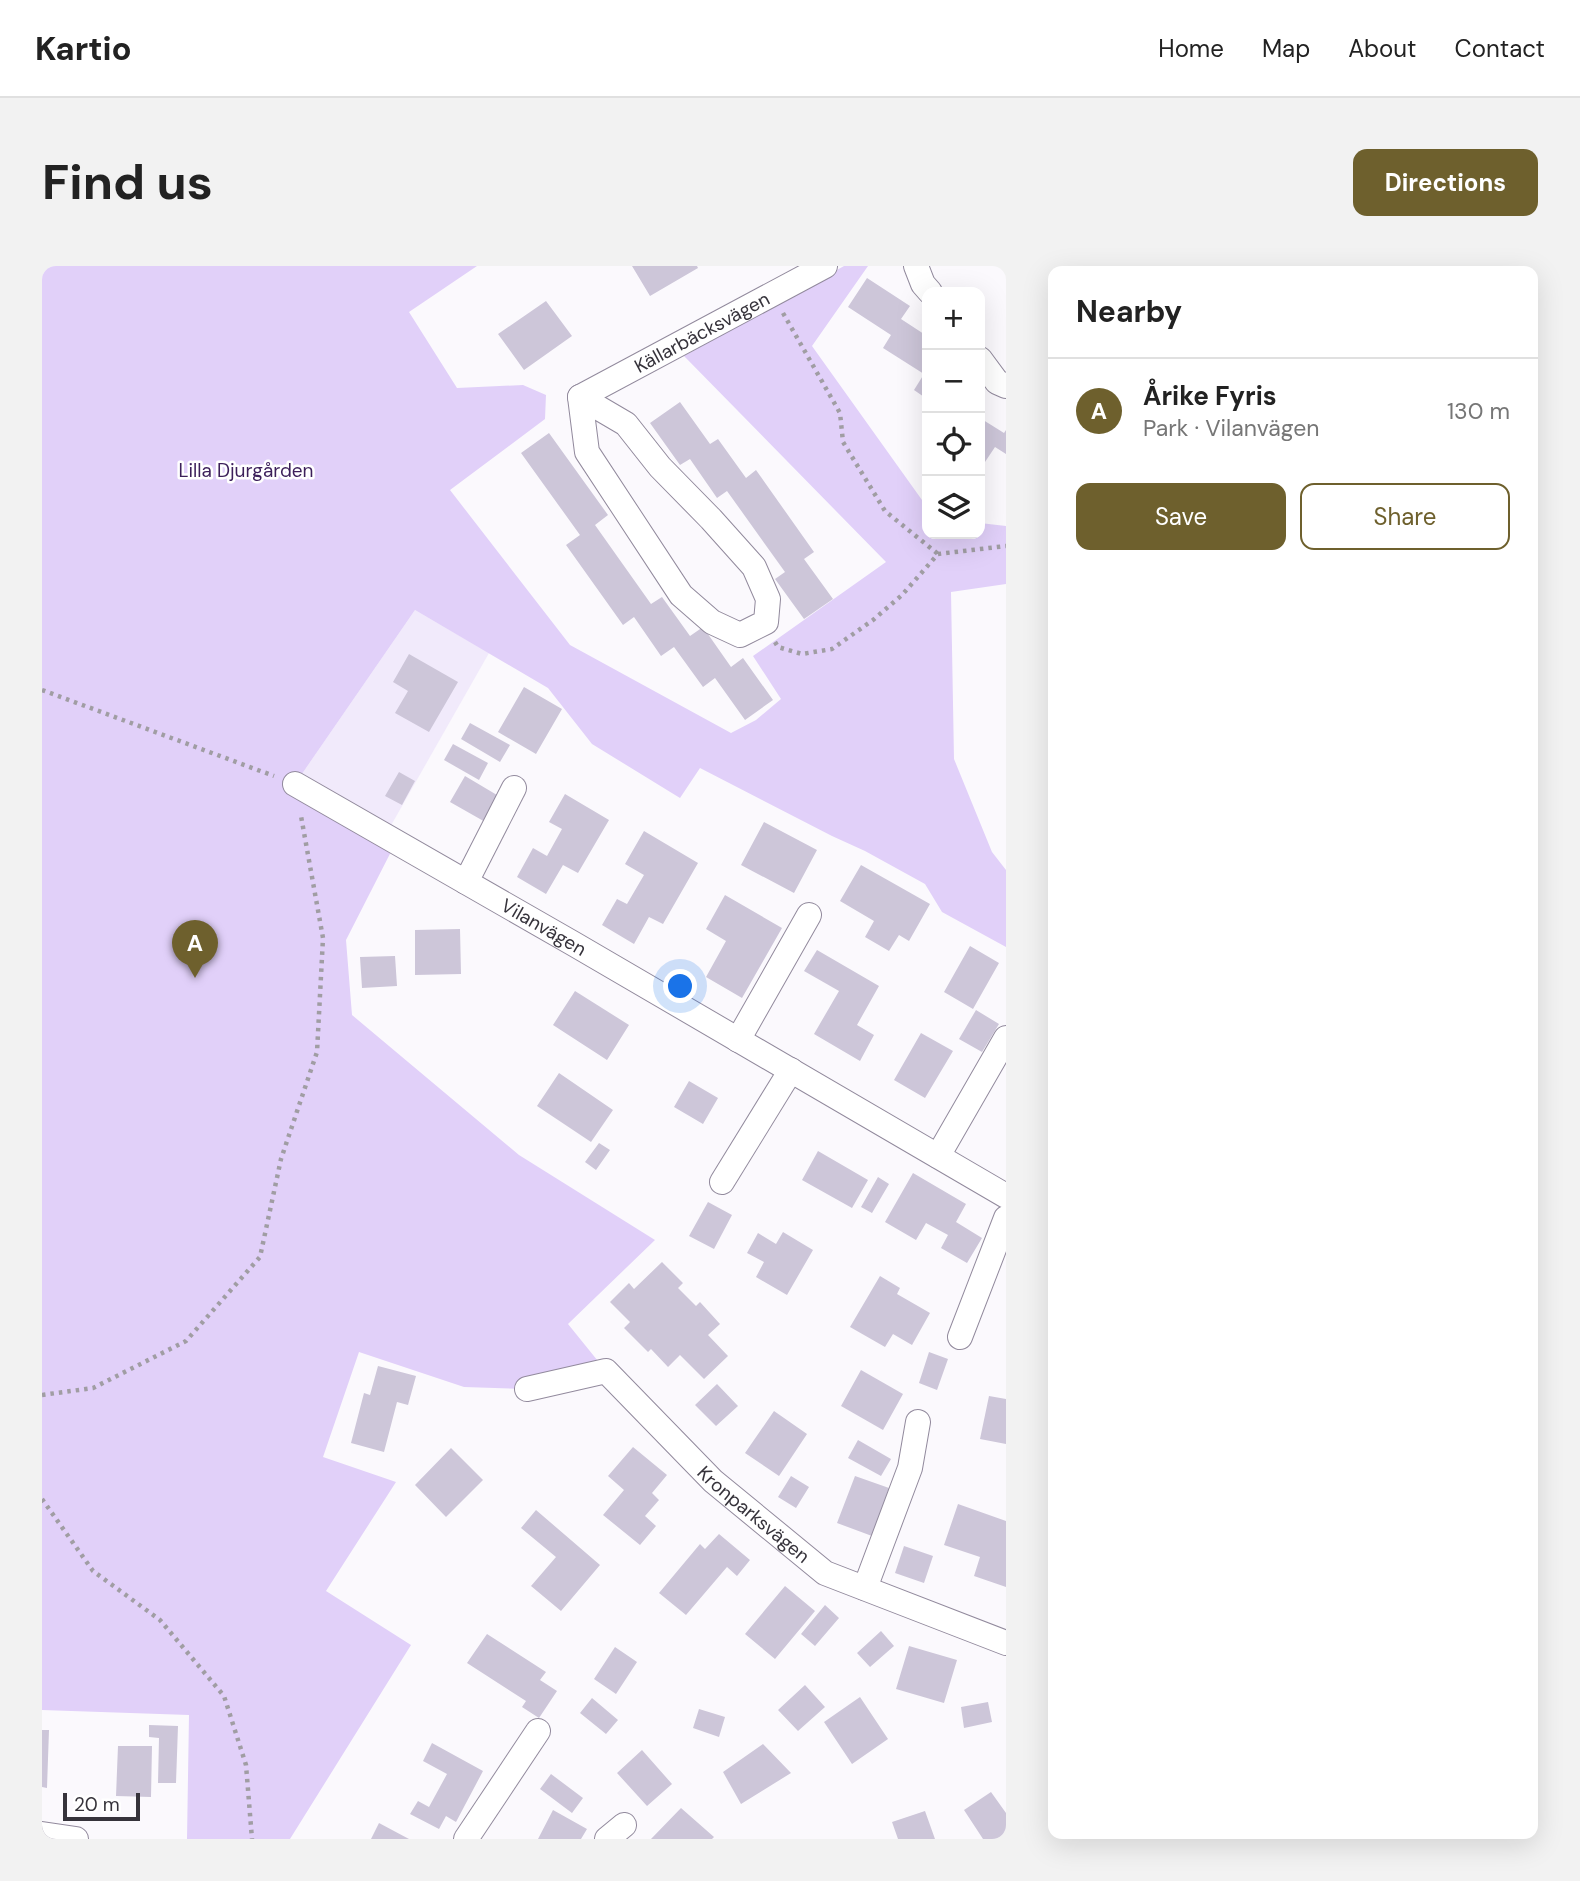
<!DOCTYPE html>
<html lang="en">
<head>
<meta charset="utf-8">
<style>
  body { margin:0; font-family:"DM Sans",sans-serif; background:#f2f2f2; color:#222 }
  .controls { position:absolute; right:21px; top:21px; display:grid; overflow:hidden; border-radius:14px; box-shadow:0 7px 28px #0002 }
  .controls button { width:63px; height:63px; display:grid; place-items:center; padding:0; border:0; border-bottom:2px solid #e0e0e0; background:#fff; color:#222; font:35px sans-serif }
  .scale { position:absolute; left:21px; bottom:18px; width:77px; box-sizing:border-box; padding-left:7px; border:4px solid #36333b; border-top:0; font-size:19px; line-height:24px; white-space:nowrap; color:#36333b; -webkit-text-stroke:5px #fff; paint-order:stroke }
  .you { position:absolute; left:639px; top:721px; width:24px; height:24px; margin:-18px; border:5px solid #fff; border-radius:50%; background:#1a73e8; box-shadow:0 0 0 10px #1a73e833 }
  .badge { display:grid; place-items:center; width:46px; height:46px; border-radius:50%; background:#6e602d; color:#fff; font-size:23px; font-weight:700 }
  .pin { position:absolute; translate:-50% -58px; filter:drop-shadow(0 2px 4px #0008) }
  .pin::after { content:''; position:absolute; top:37px; width:24px; height:21px; background:inherit; clip-path:polygon(0 0,100% 0,50% 100%) }
  .list { margin:0; padding:0; list-style:none }
  h2 { display:flex; justify-content:space-between; align-items:center; height:91px; margin:0; padding:0 28px; font-size:30px }
  h2 small { font-size:23px; font-weight:400; color:#767676 }
  .list li { display:grid; grid-template-columns:46px 1fr auto; gap:21px; align-items:center; box-sizing:border-box; height:105px; padding:0 28px; border-top:2px solid #e0e0e0 }
  .list b { display:block; font-size:26px; white-space:nowrap }
  .list p { margin:0; font-size:23px; white-space:nowrap; color:#767676 }
  .list em { font-size:23px; font-style:normal; color:#767676 }
  .actions { display:flex; gap:14px; padding:21px 28px }
  .actions a { flex:1; padding:16px 0; border:2px solid #6e602d; border-radius:14px; text-align:center; font-size:24px; color:#6e602d }
  .actions .main { background:#6e602d; color:#fff }
  .icon { flex:none; width:38px; height:38px; fill:none; stroke:currentColor; stroke-width:2; stroke-linecap:round; stroke-linejoin:round }
  .map { position:relative; flex:none; width:964px; height:1573px; overflow:hidden; border-radius:14px }
  header { display:flex; align-items:center; gap:42px; box-sizing:border-box; height:98px; padding:0 35px; background:#fff; border-bottom:2px solid #e0e0e0 }
  header strong { font-size:33px }
  nav { display:flex; gap:38px; margin-inline-start:auto; font-size:24px }
  .intro { display:flex; align-items:center; justify-content:space-between; box-sizing:border-box; height:168px; padding:0 42px }
  h1 { margin:0; font-size:49px }
  .button { padding:18px 32px; border-radius:14px; background:#6e602d; color:#fff; font-size:24px; font-weight:700 }
  main { display:flex; gap:42px; padding:0 42px }
  aside { flex:1; background:#fff; border-radius:14px; box-shadow:0 7px 28px #0002 }
  .map>svg:first-child { display:block }
</style>
</head>
<body>
<header>
<strong>Kartio</strong>
<nav><a>Home</a><a>Map</a><a>About</a><a>Contact</a></nav>
</header>
<div class="intro"><h1>Find us</h1><a class="button">Directions</a></div>
<main>
<div class="map">
<svg width="964" height="1573" viewBox="0 0 964 1573">
  <rect width="100%" height="100%" fill="#fbf9fd"/>
  <!-- built -->
  <path fill="#f1eafb" d="M373 344 447 387 343 570 253 518Z"/>
  <!-- green -->
  <path fill="#e1d0f9" d="M0 0H435L367 46 415 122 481 119 504 129 503 153 408 224 528 379 689 467 714 454 739 433 711 390 844 296 642 90 802 0H826L770 80 885 241V268H938V257L964 260V318L909 326 912 493 950 586 964 604V681L900 646 883 618 823 585 790 570 658 502 638 532 550 478 506 422 373 344 253 518 354 576 304 674 310 749 477 889 613 974 526 1058 564 1105 485 1123 422 1121 317 1086 281 1191 354 1216 284 1325 369 1379 248 1573H145L147 1449 0 1444Z"/>
  <!-- building -->
  <path fill="#cdc6d9" d="M590 0H655L656 2 608 30Z
    M825 12 868 40 859 53 885 70V133L872 124 882 108 841 82 849 69 806 41Z
    M504 35 530 70 482 104 456 68Z
    M638 136 668 178 676 173 704 212 714 204 772 286 762 293 791 333 762 353 733 313 743 306 685 225 675 232 648 193 638 199 608 157Z
    M938 152 962 167 964 164V188L953 181 941 199 938 197Z
    M507 167 566 249 553 259 609 338 620 331 648 370 661 361 689 401 701 392 731 434 703 454 673 412 661 421 632 381 619 390 592 351 581 359 524 279 538 269 479 187Z
    M367 388 416 416 387 466 353 447 366 425 351 416Z
    M482 421 520 443 494 488 456 466Z
    M428 457 468 479 458 496 419 473Z
    M411 478 446 497 437 514 402 494Z
    M357 506 373 515 360 539 343 530Z
    M423 510 460 532 445 557 408 536Z
    M523 528 567 554 536 607 521 599 504 628 475 611 491 582 505 590 520 563 507 556Z
    M722 556 775 584 752 627 699 599Z
    M602 565 656 597 621 658 607 651 592 678 560 659 575 633 585 638 602 609 583 598Z
    M819 599 888 638 867 675 857 669 847 685 823 671 832 655 798 635Z
    M683 629 740 662 700 732 664 711 684 675 664 663Z
    M418 663 419 708 373 709V664Z
    M928 680 957 697 931 743 902 726Z
    M775 684 837 720 815 759 832 769 818 795 772 768 797 725 762 705Z
    M353 690 355 720 320 722 318 691Z
    M533 725 587 759 565 794 511 759Z
    M934 744 957 758 940 786 917 773Z
    M879 767 911 785 883 832 852 814Z
    M517 807 571 844 549 876 495 840Z
    M647 815 676 832 661 858 632 841Z
    M557 877 568 884 554 904 543 896Z
    M776 885 826 914 810 942 760 914Z
    M871 907 924 938 914 956 940 972 925 997 899 982 906 969 884 957 874 974 843 956Z
    M836 911 847 918 830 947 819 941Z
    M666 936 690 949 672 983 647 970Z
    M741 966 771 984 745 1029 714 1011 722 996 705 987 716 967 734 978Z
    M620 996 641 1017 636 1022 654 1040 658 1036 678 1058 666 1069 686 1090 662 1113 638 1089 626 1101 609 1083 606 1086 582 1062 588 1056 568 1036 587 1017 592 1023Z
    M838 1010 858 1022 855 1028 888 1047 870 1079 851 1068 843 1081 808 1061Z
    M887 1086 906 1093 895 1124 877 1117Z
    M336 1100 374 1110 366 1139 355 1136 342 1186 309 1177 322 1127 328 1129Z
    M819 1104 861 1128 841 1164 799 1140Z
    M675 1118 696 1140 674 1160 653 1139Z
    M947 1130 964 1133V1178L938 1173Z
    M732 1145 765 1168 737 1210 703 1187Z
    M816 1174 849 1193 839 1210 806 1192Z
    M591 1181 625 1209 610 1227 617 1234 603 1250 614 1260 598 1279 561 1249 582 1224 566 1210Z
    M409 1182 441 1214 404 1251 373 1219Z
    M749 1210 767 1221 754 1242 736 1231Z
    M813 1210 847 1222 830 1270 795 1257Z
    M916 1238 964 1255V1321L932 1310 938 1291 902 1279Z
    M494 1244 558 1299 519 1345 489 1320 514 1291 479 1262Z
    M677 1268 708 1294 695 1310 685 1301 644 1349 617 1327 658 1278 663 1283Z
    M862 1280 891 1290 882 1317 853 1307Z
    M743 1320 773 1345 733 1393 703 1368Z
    M783 1339 797 1352 773 1380 759 1368Z
    M839 1365 852 1380 828 1401 815 1387Z
    M445 1368 504 1406 498 1414 515 1425 497 1452 480 1441 484 1435 425 1397Z
    M867 1380 915 1394 902 1437 854 1423Z
    M573 1381 595 1396 574 1428 552 1413Z
    M763 1419 783 1441 756 1465 736 1444Z
    M818 1431 846 1473 810 1498 782 1456Z
    M550 1432 576 1454 564 1468 538 1447Z
    M946 1436 950 1456 922 1462 919 1441Z
    M657 1443 683 1451 677 1471 651 1462Z
    M107 1459 136 1460 134 1517H116L117 1472 107 1471Z
    M0 1464H7L5 1522 0 1521Z
    M390 1477 441 1505 414 1556 404 1550 397 1563 368 1548 376 1535 387 1541 405 1508 381 1495Z
    M721 1478 749 1507 699 1538 681 1506Z
    M76 1480H110L109 1531 74 1530Z
    M600 1484 630 1518 605 1540 575 1507Z
    M509 1508 541 1532 530 1547 498 1523Z
    M949 1526 964 1547V1573H941L922 1544Z
    M639 1542 672 1571 670 1573H609Z
    M511 1544 545 1563 539 1573H496Z
    M883 1545 893 1573H856L850 1556Z
    M337 1557 367 1573H329Z"/>
  <g fill="none" stroke-linecap="round" stroke-linejoin="round">
    <defs>
      <g id="minor">
        <path d="M874 0 881 18 888 26"/>
        <path d="M938 93 955 116 964 120"/>
        <path d="M538 131 584 158 618 201 669 253 712 301 726 333 724 356 698 369 670 356 639 329 545 186Z"/>
        <path id="s1" d="M538 131 783 0"/>
        <path id="s2" d="M253 518 532 678 964 930"/>
        <path d="M424 616 472 522"/>
        <path d="M696 774 767 649"/>
        <path d="M896 890 964 772"/>
        <path d="M680 916 749 804"/>
        <path d="M918 1071 964 952"/>
        <path id="s3" d="M485 1123 564 1105 671 1215 783 1307 964 1377"/>
        <path d="M823 1322 868 1202 876 1156"/>
        <path d="M0 1568 34 1573"/>
        <path d="M424 1573 496 1465"/>
        <path d="M565 1573 582 1559"/>
      </g>
    </defs>
    <!-- minor casing -->
    <use href="#minor" stroke="#928a9d" stroke-width="26"/>
    <!-- path -->
    <path stroke="#a09da3" stroke-width="4.5" stroke-dasharray="3.5 5" stroke-linecap="butt" d="M741 47 798 147 801 176 843 245 896 288
      M733 376 736 381 760 388 790 383 831 354 860 329 896 288 964 280
      M0 424 232 510
      M0 1129 51 1122 144 1075 218 991 239 893 275 786 281 672 259 550
      M0 1233 51 1305 118 1354 182 1430 204 1499 210 1573"/>
    <!-- minor -->
    <use href="#minor" stroke="#fff" stroke-width="24"/>
  </g>
  <g text-anchor="middle" dominant-baseline="central" stroke-width="5" stroke-linejoin="round" paint-order="stroke">
    <!-- street labels -->
    <g font-size="19" fill="#36333b" stroke="#fff">
      <text stroke="none"><textPath href="#s1" startOffset="138">Källarbäcksvägen</textPath></text>
      <text stroke="none"><textPath href="#s2" startOffset="287">Vilanvägen</textPath></text>
      <text stroke="none"><textPath href="#s3" startOffset="287">Kronparksvägen</textPath></text>
    </g>
    <!-- park labels -->
    <g font-size="19" fill="#3c1f5a" stroke="#fff">
      <text x="204" y="204">Lilla Djurgården</text>
    </g>
  </g>
</svg>
<div class="controls">
<button>+</button>
<button>−</button>
<button><svg class="icon" aria-label="locate" viewBox="0 0 24 24"><circle cx="12" cy="12" r="6"/><path d="M12 2v4M12 18v4M2 12h4M18 12h4"/></svg></button>
<button><svg class="icon" aria-label="layers" viewBox="0 0 24 24"><path d="M12 4l9 5-9 5-9-5zM3 14l9 5 9-5"/></svg></button>
</div>
<div class="scale">20 m</div>
<div class="you"></div>
<div class="pin badge" style="left:153px;top:712px">A</div>
</div>
<aside>
<h2>Nearby<small></small></h2>
<ul class="list">
<li><span class="badge">A</span><div><b>Årike Fyris</b><p>Park · Vilanvägen</p></div><em>130 m</em></li>
</ul>
<div class="actions"><a class="main">Save</a><a>Share</a></div>
</aside>
</main>
</body>
</html>
